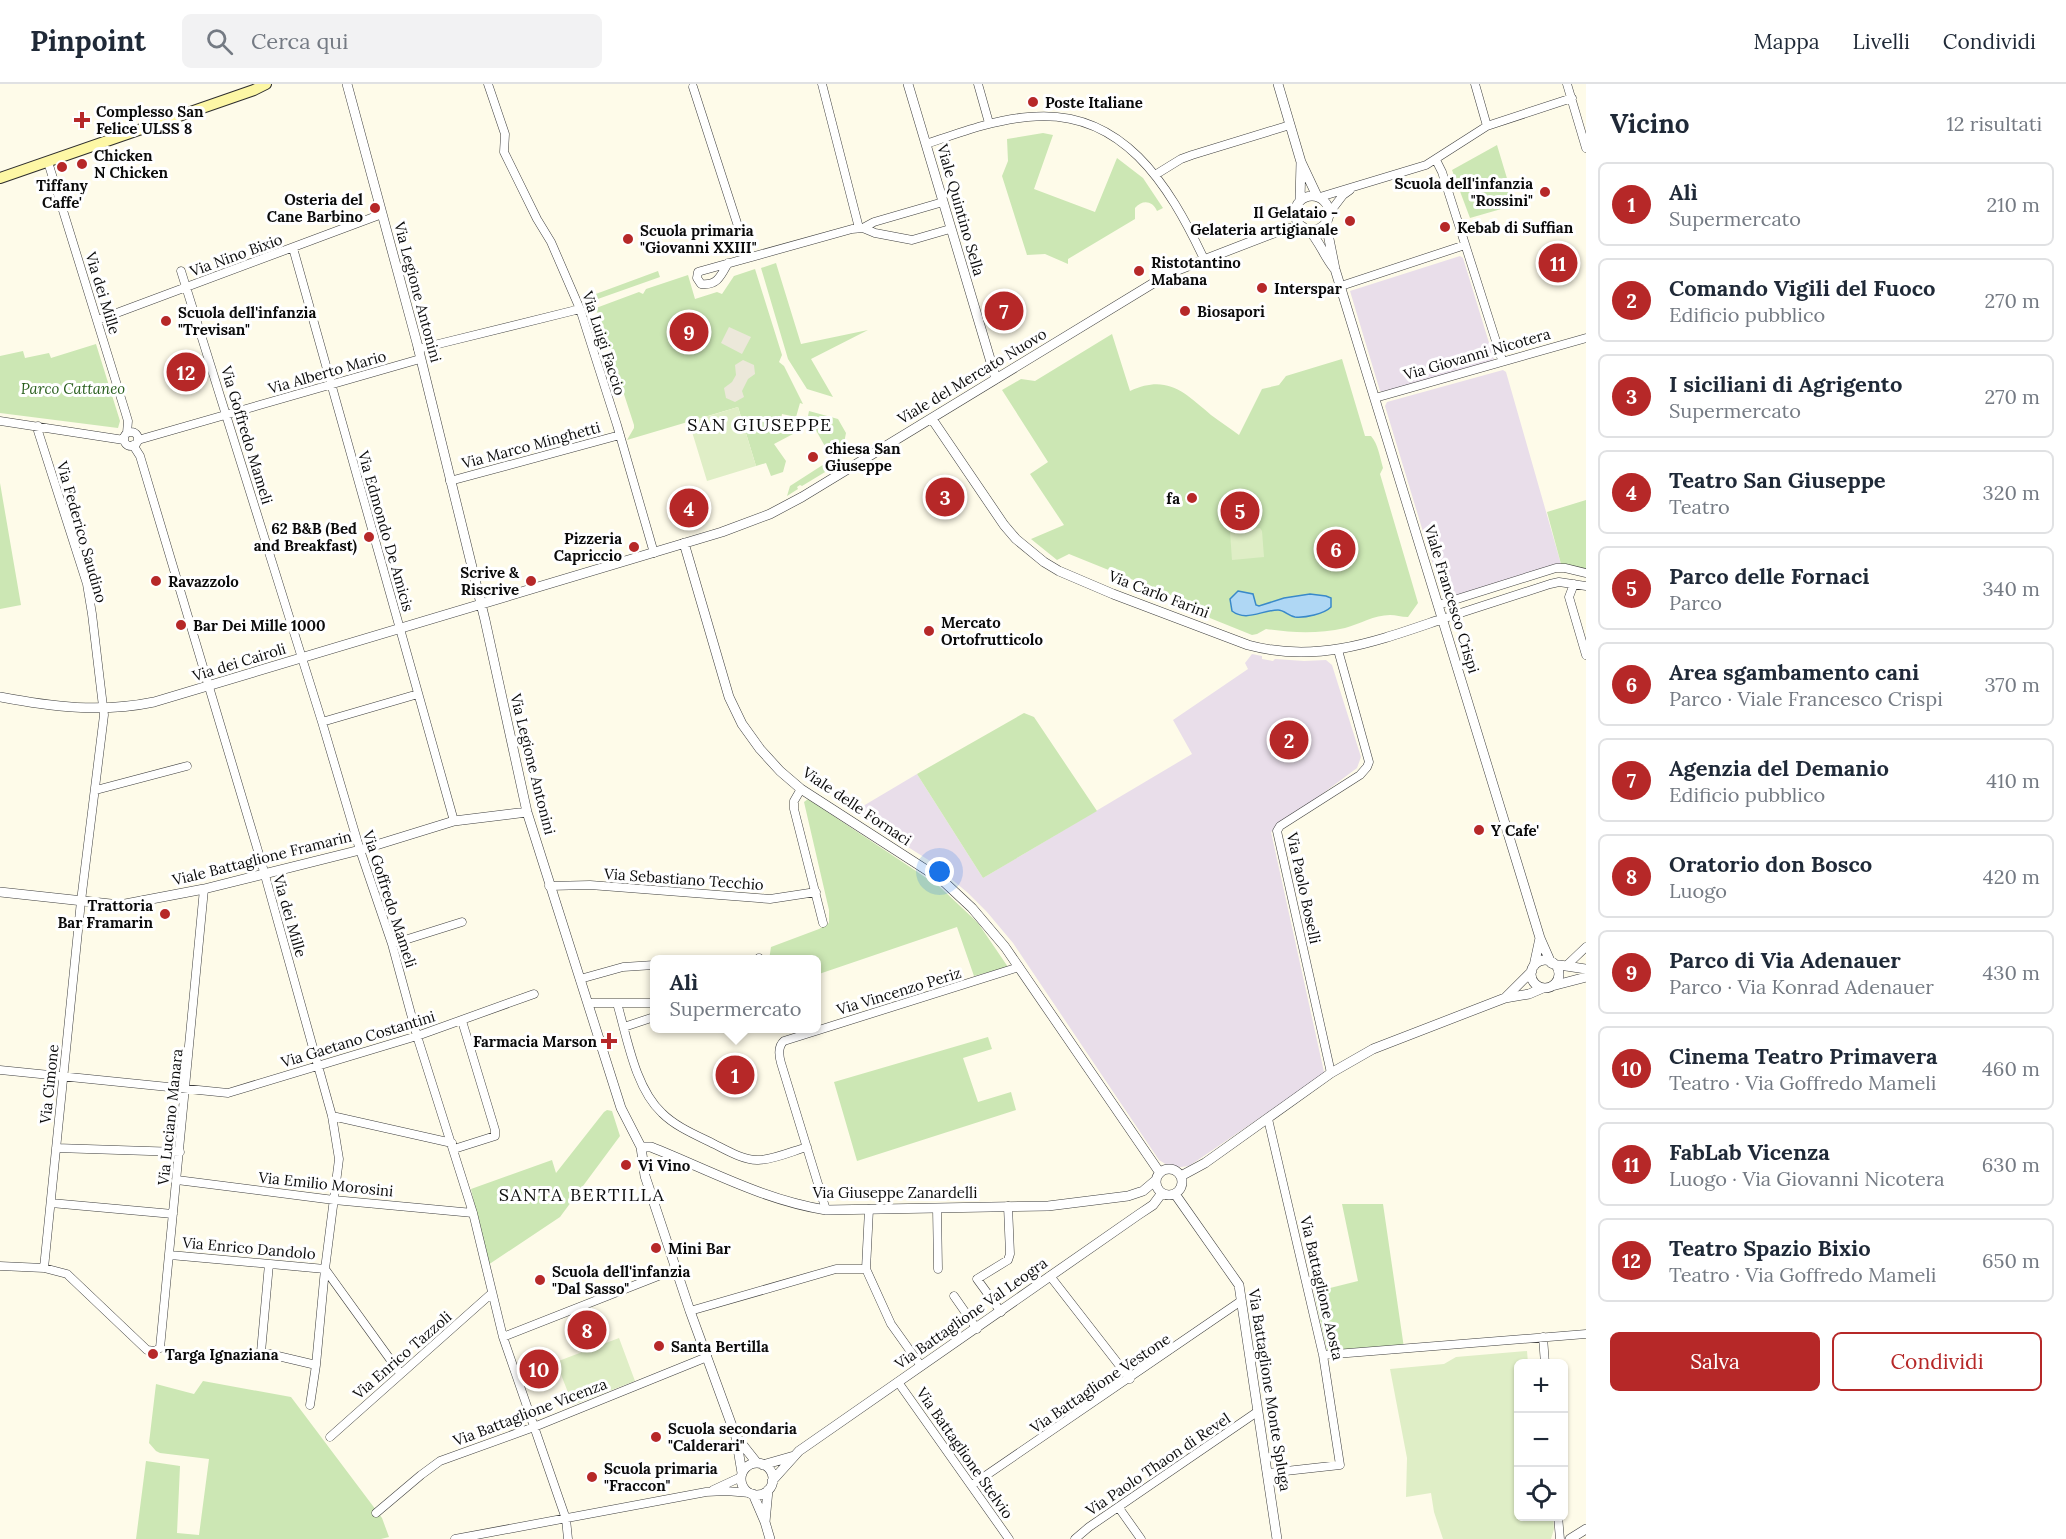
<!DOCTYPE html>
<html lang="it">
<head>
<meta charset="utf-8">
<style>
  body { margin:0; font-family:Lora,serif; background:#f2f2f3; color:#1f2937 }
  .controls { position:absolute; right:18px; bottom:18px; display:grid; overflow:hidden; border-radius:9px; box-shadow:0 2px 4px #0004 }
  .controls button { width:54px; height:54px; display:grid; place-items:center; padding:0; border:0; border-bottom:2px solid #e0e1e3; background:#fff; color:#1f2937; font:30px sans-serif }
  .you { position:absolute; left:940px; top:788px; width:21px; height:21px; margin:-15px; border:4px solid #fff; border-radius:50%; background:#1a73e8; box-shadow:0 0 0 9px #1a73e833 }
  .badge { display:grid; place-items:center; width:39px; height:39px; border-radius:50%; background:#b62828; color:#fff; font-size:20px; font-weight:700 }
  .pin { position:absolute; translate:-50% -50%; border:3px solid #fff; box-shadow:0 2px 6px #0006 }
  .popup { position:absolute; left:650px; top:871px; width:171px; height:78px; box-sizing:border-box; display:grid; place-content:center; border-radius:9px; background:#fff; filter:drop-shadow(0 2px 4px #0005); font-size:20px; white-space:nowrap; color:#747a83 }
  .popup b { font-size:22px; color:#1f2937 }
  .popup::after { content:''; position:absolute; left:50%; top:100%; margin-left:-12px; border:12px solid transparent; border-top-color:#fff }
  .list { margin:0; padding:0; list-style:none }
  h2 { display:flex; justify-content:space-between; align-items:center; height:78px; margin:0; padding:0 24px; font-size:26px }
  h2 small { font-size:20px; font-weight:400; color:#747a83 }
  .list li { display:grid; grid-template-columns:39px 1fr auto; gap:18px; align-items:center; box-sizing:border-box; height:84px; margin:0 12px 12px; padding:0 12px; border:2px solid #e0e1e3; border-radius:9px }
  .list b { display:block; font-size:22px; white-space:nowrap }
  .list p { margin:0; font-size:20px; white-space:nowrap; color:#747a83 }
  .list em { font-size:20px; font-style:normal; color:#747a83 }
  .actions { display:flex; gap:12px; padding:18px 24px }
  .actions a { flex:1; padding:14px 0; border:2px solid #b62828; border-radius:9px; text-align:center; font-size:21px; color:#b62828 }
  .actions .main { background:#b62828; color:#fff }
  .icon { flex:none; width:33px; height:33px; fill:none; stroke:currentColor; stroke-width:2; stroke-linecap:round; stroke-linejoin:round }
  .map { position:relative; flex:none; width:1586px; height:1455px; overflow:hidden }
  header { display:flex; align-items:center; gap:36px; box-sizing:border-box; height:84px; padding:0 30px; background:#fff; border-bottom:2px solid #e0e1e3 }
  header strong { font-size:28px }
  nav { display:flex; gap:33px; margin-inline-start:auto; font-size:21px }
  .search { width:420px; height:54px; background:#f2f2f3; display:flex; align-items:center; gap:15px; box-sizing:border-box; padding:0 21px; border-radius:9px; color:#747a83; font-size:22px }
  main { display:flex }
  aside { flex:1; background:#fff }
  .map>svg:first-child { display:block }
</style>
</head>
<body>
<header>
<strong>Pinpoint</strong>
<div class="search"><svg class="icon" aria-label="search" viewBox="0 0 24 24"><circle cx="10" cy="10" r="6"/><path d="M15 15l6 6"/></svg>Cerca qui</div>
<nav><a>Mappa</a><a>Livelli</a><a>Condividi</a></nav>
</header>
<main>
<div class="map">
<svg width="1586" height="1455" viewBox="0 0 1586 1455">
  <rect width="100%" height="100%" fill="#fefbe9"/>
  <!-- industrial -->
  <path fill="#e9deea" d="M1460 172 1463 174 1494 275 1491 280 1387 310 1380 307 1350 207Z
    M1503 286 1506 288 1561 480 1448 517 1443 514 1385 322 1387 318Z
    M1252 570 1262 572V575L1273 577 1275 575 1304 577 1326 576 1332 581 1361 673 1357 684 1271 748 1324 988 1318 994 1189 1082 1172 1084 1159 1076 1013 859 987 828 968 809 930 777 853 728 917 690 983 794 1192 670 1173 636 1248 585 1245 579Z"/>
  <!-- green -->
  <path fill="#cce7b4" d="M1043 49 1053 51 1034 105 1095 128 1117 74 1143 94 1163 124 1157 127C1152 116 1142 116 1135 124V135L1068 175V180L1045 170 1027 171 1002 92 1008 77 1007 55Z
    M1497 61 1515 121 1470 134 1452 86Z
    M776 179 801 260 868 246 811 275 833 313 807 305 788 275 761 184Z
    M755 185 782 271 779 278 784 282 803 320 800 319 796 333 782 330 781 335 796 339 793 350 774 360 786 377 783 388 771 392 766 379 756 382 738 323 627 356 634 344V341L596 224 639 208 643 210 646 205 688 191 695 215 717 208 722 210 734 192Z
    M658 187 660 193 595 216 593 211Z
    M1112 250 1130 307C1167 290 1184 308 1211 331 1220 338 1230 344 1239 351L1262 305 1279 301 1286 292 1342 275 1365 352H1371C1378 360 1380 373 1383 384L1380 390 1418 519 1408 533C1401 533 1396 531 1390 531 1374 531 1360 540 1345 544 1318 550 1293 549 1266 545L1257 550 1252 551 1190 526 1193 518 1173 512 1069 470 1057 476 1031 455 1064 441 1030 390 1048 378 1002 306 1021 295 1035 297Z
    M96 260 120 337 118 344 0 329V272L23 267 25 274 49 269 51 274Z
    M809 327 838 335 846 349 840 379 802 402 800 401 797 403 798 405 787 412 790 402 832 375 808 332Z
    M0 399 21 521 0 525Z
    M1586 416V486L1561 480 1547 428Z
    M1024 629 1034 633 1097 727 983 794 917 690Z
    M808 715 940 803 978 839 1008 883 974 892 957 843 816 891V876H769L771 863 819 845 829 839V826L804 718Z
    M988 953 992 965 963 974 978 1018 1011 1008 1016 1026 857 1077 834 998Z
    M607 1026 612 1027 620 1052 560 1133 488 1181 471 1105 552 1076 556 1089 604 1028Z
    M1342 1120H1383L1404 1264 1333 1271 1327 1266 1314 1208 1358 1197Z
    M203 1297 291 1313 382 1434 389 1453 381 1455H136L146 1377 180 1382 177 1449 199 1451 209 1375 160 1369 156 1367 149 1359 156 1300 194 1310Z"/>
  <!-- pitch -->
  <path fill="#dfeec6" d="M738 323 756 382 707 397 689 338Z
    M1260 444 1262 447 1264 473 1232 476 1230 448Z
    M619 1254 635 1297 573 1321 556 1278Z
    M1527 1267 1528 1279 1541 1278 1542 1279 1518 1280V1432L1553 1433 1554 1445 1551 1455H1443L1434 1428 1431 1409 1406 1413 1407 1374 1390 1285 1444 1280 1456 1273Z"/>
  <!-- plaza -->
  <path fill="#ece8da" d="M729 243 751 253 742 270 721 259Z
    M743 276 754 281 755 290 748 295 742 307 744 313 735 318 726 314 724 304 732 298 736 291 735 281Z"/>
  <!-- water -->
  <path fill="#afd7f4" stroke="#3989c9" stroke-width="1.5" d="M1238 507 1253 510 1256 521 1259 522 1284 514 1310 510 1326 512 1331 514V523C1324 530 1305 534 1295 533 1289 532 1284 526 1278 526 1262 526 1246 538 1232 527L1230 515Z"/>
  <g fill="none" stroke-linecap="round" stroke-linejoin="round">
    <defs>
      <path id="minor" d="M488 0 505 50 504 68 537 135 551 158 580 225 617 341 654 469
        M822 0 859 144
        M978 0 989 39
        M1475 0 1487 42
        M1567 0 1586 64
        M693 3 748 173
        M926 60C959 49 993 36 1028 33 1122 23 1169 101 1204 175
        M1436 76 1442 88 1502 276
        M48 78 125 327 128 337 127 349
        M1155 91 1181 75 1192 71 1290 41
        M1320 113 1426 81 1487 42 1572 14
        M1330 128 1343 111 1350 106
        M863 144 874 138 943 118
        M293 164 454 737
        M728 179C721 192 717 202 701 200L697 194 698 188 701 187 852 145 863 144 875 149 912 156 950 145
        M181 187 322 638 360 766 392 860 417 952 473 1129 503 1253 566 1435 568 1455
        M1341 202 1465 161
        M98 236 382 130
        M418 265 580 225
        M1375 314 1586 254
        M0 337 124 356
        M38 342V347L87 500 92 530 104 631 81 817 44 1184
        M124 355a7 7 0 1 1 14 0a7 7 0 1 1-14 0Z
        M138 356 420 275
        M133 361 140 372 261 777 332 1032 339 1075 325 1185 316 1281 310 1321
        M450 397 620 351
        M1574 500 1569 513 1586 571
        M1438 521 1556 484H1565L1586 489
        M1442 535 1550 500 1559 498 1586 502
        M322 638 418 610
        M801 705 794 717V725L823 839
        M96 706 187 682
        M549 802 590 801 770 815 816 808
        M392 860 462 838
        M757 876 759 874
        M1566 882 1586 863
        M580 895 623 883 654 881
        M589 919H654
        M617 919C627 953 635 1004 662 1029 676 1043 696 1051 714 1060 726 1066 743 1076 757 1076 770 1077 793 1067 807 1063
        M624 943 654 933
        M0 986 228 1009 417 952 534 910
        M1331 989 1277 747 1280 742 1360 691 1367 683 1369 678 1338 566
        M332 1032 452 1059
        M56 1064 180 1068
        M454 1065 495 1052V1046L462 937
        M177 1096 334 1116 473 1129
        M51 1119 173 1130
        M937 1124 938 1185
        M869 1125 866 1185 891 1240 921 1282
        M826 1126 781 979C779 972 778 962 784 957L1019 883
        M170 1171 325 1185
        M269 1180 261 1268 316 1281
        M0 1182 44 1184 67 1190 147 1266 155 1267 160 1264 204 805
        M325 1185 400 1289
        M1050 1192 1130 1295
        M954 1212 977 1245
        M690 1227 836 1185H866
        M1001 1228 977 1195 1008 1176 1010 1170 1008 1122
        M503 1253 676 1185
        M1543 1253 1545 1280
        M1323 1271 1586 1250
        M898 1298 1009 1455
        M330 1353 492 1209
        M1267 1389 1340 1381 1323 1271 1268 1035
        M972 1401 1241 1217
        M713 1406 741 1393
        M1119 1424 1141 1455
        M376 1429 421 1391 440 1377 534 1343 707 1273
        M1558 1432 1560 1455
        M455 1455 706 1408 726 1407 750 1409
        M1075 1455 1089 1443 1257 1328"/>
      <path id="tertiary" d="M347 0 417 259 485 536 527 728 621 1024 641 1063 645 1092 690 1227 736 1353 742 1389
        M908 0 996 295
        M1278 0 1301 78 1317 112
        M1295 129a17 17 0 1 1 34 0a17 17 0 1 1-34 0Z
        M1300 116 1301 78
        M1326 140 1335 185 1522 795 1540 854 1551 879
        M1308 145C1319 156 1324 172 1334 184
        M932 335 1004 441 1016 455 1044 478 1059 487 1113 510 1248 561C1318 580 1377 557 1442 535
        M684 459 729 613 742 640 760 665 780 687 801 705 942 796 972 824 1005 863 1160 1089
        M0 613C52 623 101 629 154 618L722 448 770 430 802 413 1170 189 1271 150 1286 145 1303 143
        M0 808 120 821 204 805 360 766 454 737 527 728
        M1531 890a14 14 0 1 1 28 0a14 14 0 1 1-28 0Z
        M1553 880 1586 885
        M1534 882 1540 854
        M1552 902 1586 893
        M1505 914 1532 887
        M641 1063H651C709 1086 763 1116 826 1126L1048 1122 1128 1112 1143 1107 1156 1096
        M1156 1098a13 13 0 1 1 26 0a13 13 0 1 1-26 0Z
        M1181 1092 1205 1079 1331 989 1373 965 1505 914 1529 910 1543 904
        M1175 1110 1239 1201 1277 1455
        M738 1355 757 1379
        M741 1395a16 16 0 1 1 32 0a16 16 0 1 1-32 0Z
        M763 1381 794 1372
        M772 1397 799 1367 1138 1131 1153 1121 1162 1109
        M753 1410 765 1438 770 1455
        M765 1438 768 1406
        M1570 1455 1586 1445"/>
      <path id="secondary" d="M0 94 254 6 266 0"/>
    </defs>
    <!-- minor casing -->
    <use href="#minor" stroke="#3e3e3e" stroke-width="9"/>
    <!-- tertiary casing -->
    <use href="#tertiary" stroke="#3e3e3e" stroke-width="10"/>
    <!-- secondary casing -->
    <use href="#secondary" stroke="#2d2d2d" stroke-width="12"/>
    <!-- minor -->
    <use href="#minor" stroke="#fff" stroke-width="8"/>
    <!-- tertiary -->
    <use href="#tertiary" stroke="#fff" stroke-width="9"/>
    <!-- secondary -->
    <use href="#secondary" stroke="#fdf7a5" stroke-width="10"/>
  </g>
  <!-- markers -->
  <g fill="#b62828" stroke="#fff" stroke-width="2">
    <circle cx="1033" cy="18" r="6"/>
    <path d="M79 27h6v6h6v6h-6v6h-6v-6h-6v-6h6z"/>
    <circle cx="82" cy="80" r="6"/>
    <circle cx="62" cy="83" r="6"/>
    <circle cx="1545" cy="108" r="6"/>
    <circle cx="375" cy="124" r="6"/>
    <circle cx="1350" cy="137" r="6"/>
    <circle cx="1445" cy="143" r="6"/>
    <circle cx="628" cy="155" r="6"/>
    <circle cx="1139" cy="187" r="6"/>
    <circle cx="1262" cy="204" r="6"/>
    <circle cx="1185" cy="227" r="6"/>
    <circle cx="166" cy="237" r="6"/>
    <circle cx="813" cy="373" r="6"/>
    <circle cx="1192" cy="414" r="6"/>
    <circle cx="369" cy="453" r="6"/>
    <circle cx="634" cy="463" r="6"/>
    <circle cx="156" cy="497" r="6"/>
    <circle cx="531" cy="497" r="6"/>
    <circle cx="181" cy="541" r="6"/>
    <circle cx="929" cy="547" r="6"/>
    <circle cx="1479" cy="746" r="6"/>
    <circle cx="165" cy="830" r="6"/>
    <path d="M606 948h6v6h6v6h-6v6h-6v-6h-6v-6h6z"/>
    <circle cx="626" cy="1081" r="6"/>
    <circle cx="656" cy="1164" r="6"/>
    <circle cx="540" cy="1196" r="6"/>
    <circle cx="659" cy="1262" r="6"/>
    <circle cx="153" cy="1270" r="6"/>
    <circle cx="656" cy="1353" r="6"/>
    <circle cx="592" cy="1393" r="6"/>
  </g>
  <g text-anchor="middle" dominant-baseline="central" stroke-width="6" stroke-linejoin="round" paint-order="stroke">
    <!-- poi labels -->
    <g font-size="15" font-weight="bold" fill="#0b0b0b" stroke="#fff" text-anchor="start">
      <text x="1045" y="18">Poste Italiane</text>
      <text x="96" y="27">Complesso San<tspan x="96" dy="17">Felice ULSS 8</tspan></text>
      <text x="94" y="71">Chicken<tspan x="94" dy="17">N Chicken</tspan></text>
      <text x="1533" y="99" text-anchor="end">Scuola dell'infanzia<tspan x="1533" dy="17">"Rossini"</tspan></text>
      <text x="62" y="101" text-anchor="middle">Tiffany<tspan x="62" dy="17">Caffe'</tspan></text>
      <text x="363" y="115" text-anchor="end">Osteria del<tspan x="363" dy="17">Cane Barbino</tspan></text>
      <text x="1338" y="128" text-anchor="end">Il Gelataio -<tspan x="1338" dy="17">Gelateria artigianale</tspan></text>
      <text x="1457" y="143">Kebab di Suffian</text>
      <text x="640" y="146">Scuola primaria<tspan x="640" dy="17">"Giovanni XXIII"</tspan></text>
      <text x="1151" y="178">Ristotantino<tspan x="1151" dy="17">Mabana</tspan></text>
      <text x="1274" y="204">Interspar</text>
      <text x="1197" y="227">Biosapori</text>
      <text x="178" y="228">Scuola dell'infanzia<tspan x="178" dy="17">"Trevisan"</tspan></text>
      <text x="825" y="364">chiesa San<tspan x="825" dy="17">Giuseppe</tspan></text>
      <text x="1180" y="414" text-anchor="end">fa</text>
      <text x="357" y="444" text-anchor="end">62 B&amp;B (Bed<tspan x="357" dy="17">and Breakfast)</tspan></text>
      <text x="622" y="454" text-anchor="end">Pizzeria<tspan x="622" dy="17">Capriccio</tspan></text>
      <text x="519" y="488" text-anchor="end">Scrive &amp;<tspan x="519" dy="17">Riscrive</tspan></text>
      <text x="168" y="497">Ravazzolo</text>
      <text x="941" y="538">Mercato<tspan x="941" dy="17">Ortofrutticolo</tspan></text>
      <text x="193" y="541">Bar Dei Mille 1000</text>
      <text x="1491" y="746">Y Cafe'</text>
      <text x="153" y="821" text-anchor="end">Trattoria<tspan x="153" dy="17">Bar Framarin</tspan></text>
      <text x="597" y="957" text-anchor="end">Farmacia Marson</text>
      <text x="638" y="1081">Vi Vino</text>
      <text x="668" y="1164">Mini Bar</text>
      <text x="552" y="1187">Scuola dell'infanzia<tspan x="552" dy="17">"Dal Sasso"</tspan></text>
      <text x="671" y="1262">Santa Bertilla</text>
      <text x="165" y="1270">Targa Ignaziana</text>
      <text x="668" y="1344">Scuola secondaria<tspan x="668" dy="17">"Calderari"</tspan></text>
      <text x="604" y="1384">Scuola primaria<tspan x="604" dy="17">"Fraccon"</tspan></text>
    </g>
    <!-- street labels -->
    <g font-size="15" fill="#0b0b0b" stroke="#fff">
      <text transform="translate(961 126) rotate(74)">Viale Quintino Sella</text>
      <text transform="translate(236 171) rotate(-20)">Via Nino Bixio</text>
      <text transform="translate(418 208) rotate(75)">Via Legione Antonini</text>
      <text transform="translate(103 209) rotate(73)">Via dei Mille</text>
      <text transform="translate(604 259) rotate(72)">Via Luigi Faccio</text>
      <text transform="translate(1477 270) rotate(-16)">Via Giovanni Nicotera</text>
      <text transform="translate(327 288) rotate(-16)">Via Alberto Mario</text>
      <text transform="translate(972 292) rotate(-31)">Viale del Mercato Nuovo</text>
      <text transform="translate(247 351) rotate(73)">Via Goffredo Mameli</text>
      <text transform="translate(531 361) rotate(-15)">Via Marco Minghetti</text>
      <text transform="translate(386 447) rotate(74)">Via Edmondo De Amicis</text>
      <text transform="translate(82 448) rotate(74)">Via Federico Saudino</text>
      <text transform="translate(1159 510) rotate(21)">Via Carlo Farini</text>
      <text transform="translate(1452 515) rotate(73)">Viale Francesco Crispi</text>
      <text transform="translate(239 578) rotate(-17)">Via dei Cairoli</text>
      <text transform="translate(533 680) rotate(76)">Via Legione Antonini</text>
      <text transform="translate(857 722) rotate(34)">Viale delle Fornaci</text>
      <text transform="translate(262 774) rotate(-14)">Viale Battaglione Framarin</text>
      <text transform="translate(684 795) rotate(4)">Via Sebastiano Tecchio</text>
      <text transform="translate(1304 804) rotate(78)">Via Paolo Boselli</text>
      <text transform="translate(390 815) rotate(72)">Via Goffredo Mameli</text>
      <text transform="translate(290 832) rotate(74)">Via dei Mille</text>
      <text transform="translate(899 907) rotate(-17)">Via Vincenzo Periz</text>
      <text transform="translate(358 955) rotate(-17)">Via Gaetano Costantini</text>
      <text transform="translate(49 1000) rotate(-84)">Via Cimone</text>
      <text transform="translate(170 1033) rotate(-84)">Via Luciano Manara</text>
      <text transform="translate(326 1100) rotate(6)">Via Emilio Morosini</text>
      <text x="895" y="1108">Via Giuseppe Zanardelli</text>
      <text transform="translate(249 1164) rotate(5)">Via Enrico Dandolo</text>
      <text transform="translate(1322 1204) rotate(77)">Via Battaglione Aosta</text>
      <text transform="translate(971 1229) rotate(-35)">Via Battaglione Val Leogra</text>
      <text transform="translate(402 1271) rotate(-41)">Via Enrico Tazzoli</text>
      <text transform="translate(1100 1299) rotate(-34)">Via Battaglione Vestone</text>
      <text transform="translate(1270 1306) rotate(81)">Via Battaglione Monte Spluga</text>
      <text transform="translate(530 1328) rotate(-21)">Via Battaglione Vicenza</text>
      <text transform="translate(965 1369) rotate(55)">Via Battaglione Stelvio</text>
      <text transform="translate(1158 1380) rotate(-34)">Via Paolo Thaon di Revel</text>
    </g>
    <!-- park labels -->
    <g font-size="15" font-style="italic" fill="#295f1e" stroke="#fff">
      <text x="73" y="304">Parco Cattaneo</text>
    </g>
    <!-- quarter labels -->
    <g font-size="18" letter-spacing="1.5" fill="#0b0b0b" stroke="#fff">
      <text x="760" y="340">SAN GIUSEPPE</text>
      <text x="582" y="1110">SANTA BERTILLA</text>
    </g>
  </g>
</svg>
<div class="controls">
<button>+</button>
<button>−</button>
<button><svg class="icon" aria-label="locate" viewBox="0 0 24 24"><circle cx="12" cy="12" r="6"/><path d="M12 2v4M12 18v4M2 12h4M18 12h4"/></svg></button>
</div>
<div class="you"></div>
<div class="pin badge" style="left:735px;top:991px">1</div>
<div class="popup"><b>Alì</b>Supermercato</div>
<div class="pin badge" style="left:1289px;top:656px">2</div>
<div class="pin badge" style="left:945px;top:413px">3</div>
<div class="pin badge" style="left:689px;top:424px">4</div>
<div class="pin badge" style="left:1240px;top:427px">5</div>
<div class="pin badge" style="left:1336px;top:465px">6</div>
<div class="pin badge" style="left:1004px;top:227px">7</div>
<div class="pin badge" style="left:587px;top:1246px">8</div>
<div class="pin badge" style="left:689px;top:248px">9</div>
<div class="pin badge" style="left:539px;top:1285px">10</div>
<div class="pin badge" style="left:1558px;top:179px">11</div>
<div class="pin badge" style="left:186px;top:288px">12</div>
</div>
<aside>
<h2>Vicino<small>12 risultati</small></h2>
<ul class="list">
<li><span class="badge">1</span><div><b>Alì</b><p>Supermercato</p></div><em>210 m</em></li>
<li><span class="badge">2</span><div><b>Comando Vigili del Fuoco</b><p>Edificio pubblico</p></div><em>270 m</em></li>
<li><span class="badge">3</span><div><b>I siciliani di Agrigento</b><p>Supermercato</p></div><em>270 m</em></li>
<li><span class="badge">4</span><div><b>Teatro San Giuseppe</b><p>Teatro</p></div><em>320 m</em></li>
<li><span class="badge">5</span><div><b>Parco delle Fornaci</b><p>Parco</p></div><em>340 m</em></li>
<li><span class="badge">6</span><div><b>Area sgambamento cani</b><p>Parco · Viale Francesco Crispi</p></div><em>370 m</em></li>
<li><span class="badge">7</span><div><b>Agenzia del Demanio</b><p>Edificio pubblico</p></div><em>410 m</em></li>
<li><span class="badge">8</span><div><b>Oratorio don Bosco</b><p>Luogo</p></div><em>420 m</em></li>
<li><span class="badge">9</span><div><b>Parco di Via Adenauer</b><p>Parco · Via Konrad Adenauer</p></div><em>430 m</em></li>
<li><span class="badge">10</span><div><b>Cinema Teatro Primavera</b><p>Teatro · Via Goffredo Mameli</p></div><em>460 m</em></li>
<li><span class="badge">11</span><div><b>FabLab Vicenza</b><p>Luogo · Via Giovanni Nicotera</p></div><em>630 m</em></li>
<li><span class="badge">12</span><div><b>Teatro Spazio Bixio</b><p>Teatro · Via Goffredo Mameli</p></div><em>650 m</em></li>
</ul>
<div class="actions"><a class="main">Salva</a><a>Condividi</a></div>
</aside>
</main>
</body>
</html>
